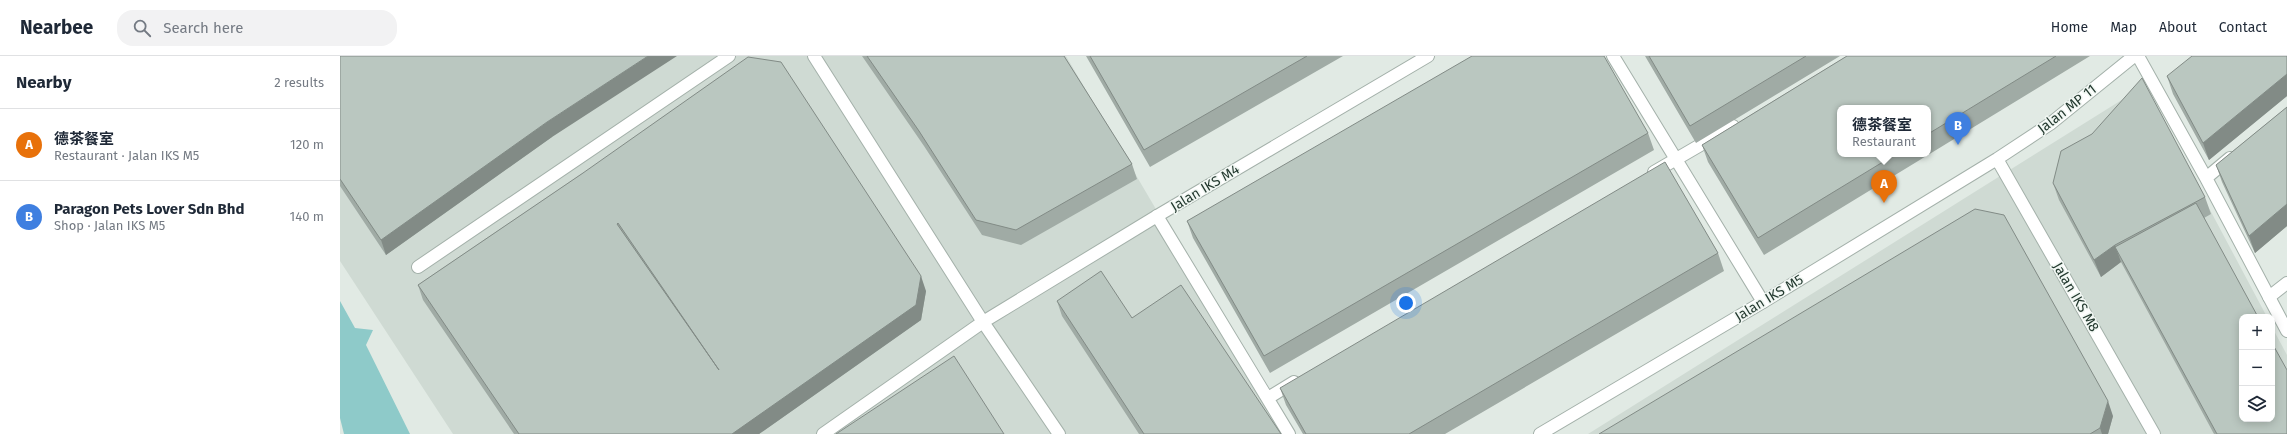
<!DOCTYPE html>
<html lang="en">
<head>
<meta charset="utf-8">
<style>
  body { margin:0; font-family:"Fira Sans","Noto Sans SC",sans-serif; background:#f2f2f3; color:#1f2937 }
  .controls { position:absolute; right:12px; bottom:12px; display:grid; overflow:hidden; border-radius:8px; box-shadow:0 2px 10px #0003 }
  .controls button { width:36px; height:36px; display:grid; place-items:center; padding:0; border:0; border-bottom:1px solid #e0e1e3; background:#fff; color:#1f2937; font:20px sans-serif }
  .you { position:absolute; left:1066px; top:247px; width:14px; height:14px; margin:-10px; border:3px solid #fff; border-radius:50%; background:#1a73e8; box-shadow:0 0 0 6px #1a73e833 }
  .badge { display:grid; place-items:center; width:26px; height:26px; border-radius:50%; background:#e46e65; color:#fff; font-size:13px; font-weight:700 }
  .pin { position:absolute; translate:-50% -33px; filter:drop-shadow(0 1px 2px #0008) }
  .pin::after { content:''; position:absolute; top:21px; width:14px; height:12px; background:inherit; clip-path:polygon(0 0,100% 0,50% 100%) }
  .popup { position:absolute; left:1497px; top:49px; width:94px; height:52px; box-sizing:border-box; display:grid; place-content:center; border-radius:8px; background:#fff; filter:drop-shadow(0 1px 3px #0005); font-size:13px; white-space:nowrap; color:#747a83 }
  .popup b { font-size:15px; color:#1f2937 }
  .popup::after { content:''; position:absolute; left:50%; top:100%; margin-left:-8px; border:8px solid transparent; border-top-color:#fff }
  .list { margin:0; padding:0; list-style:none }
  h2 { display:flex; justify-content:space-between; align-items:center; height:52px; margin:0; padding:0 16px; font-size:17px }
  h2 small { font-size:13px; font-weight:400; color:#747a83 }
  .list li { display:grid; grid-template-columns:26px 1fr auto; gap:12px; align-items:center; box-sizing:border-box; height:72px; padding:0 16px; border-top:1px solid #e0e1e3 }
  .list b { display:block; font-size:15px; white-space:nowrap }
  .list p { margin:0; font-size:13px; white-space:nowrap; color:#747a83 }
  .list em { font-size:13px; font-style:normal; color:#747a83 }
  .icon { flex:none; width:22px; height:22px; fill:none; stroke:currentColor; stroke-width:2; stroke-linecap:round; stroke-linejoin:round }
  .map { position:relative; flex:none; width:1947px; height:378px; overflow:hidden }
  header { display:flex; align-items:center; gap:24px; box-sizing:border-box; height:56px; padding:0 20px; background:#fff; border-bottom:1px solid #e0e1e3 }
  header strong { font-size:19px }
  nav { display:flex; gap:22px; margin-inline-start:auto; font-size:14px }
  .search { width:280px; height:36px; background:#f2f2f3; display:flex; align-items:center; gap:10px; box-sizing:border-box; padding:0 14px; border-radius:16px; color:#747a83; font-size:15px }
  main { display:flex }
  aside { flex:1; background:#fff }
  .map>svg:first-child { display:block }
</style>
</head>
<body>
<header>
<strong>Nearbee</strong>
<div class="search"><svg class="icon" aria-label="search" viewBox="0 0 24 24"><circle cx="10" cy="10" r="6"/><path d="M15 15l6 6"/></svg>Search here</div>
<nav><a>Home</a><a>Map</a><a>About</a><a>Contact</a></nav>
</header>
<main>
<aside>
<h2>Nearby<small>2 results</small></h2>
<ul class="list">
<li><span class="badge" style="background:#e8710a">A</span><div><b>德茶餐室</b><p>Restaurant · Jalan IKS M5</p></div><em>120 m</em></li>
<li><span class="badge" style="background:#3f7fe0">B</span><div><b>Paragon Pets Lover Sdn Bhd</b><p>Shop · Jalan IKS M5</p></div><em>140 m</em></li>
</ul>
</aside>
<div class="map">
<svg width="1947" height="378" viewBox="0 0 1947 378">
  <rect width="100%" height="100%" fill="#e1eae4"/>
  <!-- built -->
  <path fill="#cfdad3" d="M0 0H726L948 378H113L0 205Z
    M1804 30 1927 261H1902V363H1932V271L1947 299V378H1248Z"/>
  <!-- water -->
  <path fill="#8ecac9" d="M0 245 15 272 33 274 26 289 70 378H4L0 362Z"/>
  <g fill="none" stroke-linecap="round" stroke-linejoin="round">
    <defs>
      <path id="service" d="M1273 0 1423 246
        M1798 0 1866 122 1947 275
        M1314 116 1393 70
        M1866 122 1890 102
        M817 160 949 378
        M928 342 954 326"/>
      <path id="minor" d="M474 0 643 266 719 378
        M1657 103 1814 378
        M78 211 389 0
        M1929 241 1947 227
        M483 378 643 266 817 160 1088 0
        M1200 378 1423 246 1657 103 1710 68 1794 0"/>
    </defs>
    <!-- service casing -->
    <use href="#service" stroke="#a4b1aa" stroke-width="14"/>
    <!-- minor casing -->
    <use href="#minor" stroke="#a4b1aa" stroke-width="14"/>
    <!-- service -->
    <use href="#service" stroke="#fff" stroke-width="12"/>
    <!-- minor -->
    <use href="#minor" stroke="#fff" stroke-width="12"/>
  </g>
  <!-- wall -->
  <path fill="#a0aba5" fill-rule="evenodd" d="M0 0 212 81 46 199 0 130Z
    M522 0H724L792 108 797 123 681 189 642 179 584 90Z
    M746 0H1003L810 111Z
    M1305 0H1500L1356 87Z
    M1507 0H1750L1424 199 1368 106 1362 89ZM1588 52V98H1500Z
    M1947 0V40L1869 104 1833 38 1827 20Z
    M1947 51V170L1915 197 1882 126 1876 109Z
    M1308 77 1314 94 930 317 853 182 847 165Z
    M243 117 586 235 581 264 419 378H174L83 244 78 229Z
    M1713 127 1865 141 1871 158 1864 162 1947 378H1874L1781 206 1761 221 1719 144Z
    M1378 197 1384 215 1105 378H963L946 349 940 332Z
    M717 245 792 262 941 378H799L722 260Z
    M1773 360 1768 378H1259Z"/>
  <!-- shaded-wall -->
  <path fill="#828b86" d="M308 0H337L212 81 46 199 41 184 207 66Z
    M1947 18V40L1869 104 1863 87Z
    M1947 148V170L1915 197 1909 180Z
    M1775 189 1781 206 1761 221 1754 204Z
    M581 220 586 235 581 264 419 378H392Z
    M1768 345 1773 360 1768 378H1762L1760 372Z"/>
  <!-- building -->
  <path fill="#bac7c0" stroke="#828b86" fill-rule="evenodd" d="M0 0H308L207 66 41 184 0 123Z
    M527 0H724L792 108 676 174 636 164 579 75Z
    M750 0H967L804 94Z
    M1132 0H1264L1308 77 924 300 847 165Z
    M1309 0H1466L1350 70Z
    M1507 0H1716L1588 78V52H1500V98H1556L1418 182 1362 89Z
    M1852 0H1947V18L1863 87 1827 20Z
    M408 1 441 6 581 220 576 249 392 378H179L78 229 243 117ZM278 167 379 314 277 168Z
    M1802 22 1865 141 1775 189 1754 204 1713 127 1721 95 1752 78Z
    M1947 51V148L1909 180 1876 109Z
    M1325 106 1378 197 1069 378H966L940 332Z
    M1856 147 1918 261H1902V363H1932V287L1947 314V378H1877L1775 191Z
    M1635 153 1664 159 1768 345 1760 372 1750 378H1259Z
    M761 215 792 262 841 229 941 378H804L717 245Z
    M614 300 664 378H496Z"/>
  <g text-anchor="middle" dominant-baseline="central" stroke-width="3" stroke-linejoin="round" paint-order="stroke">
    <!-- street labels -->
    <g font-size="14" fill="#23392f" stroke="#f1f7f3">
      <text transform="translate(1727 53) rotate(-38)">Jalan MP 11</text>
      <text transform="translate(865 132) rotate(-31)">Jalan IKS M4</text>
      <text transform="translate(1736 241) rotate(60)">Jalan IKS M8</text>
      <text transform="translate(1429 242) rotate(-31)">Jalan IKS M5</text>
    </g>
  </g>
</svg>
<div class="controls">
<button>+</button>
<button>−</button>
<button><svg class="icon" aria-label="layers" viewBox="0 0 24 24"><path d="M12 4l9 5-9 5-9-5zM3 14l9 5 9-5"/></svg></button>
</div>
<div class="you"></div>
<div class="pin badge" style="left:1544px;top:147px;background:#e8710a">A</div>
<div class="popup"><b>德茶餐室</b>Restaurant</div>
<div class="pin badge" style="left:1618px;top:89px;background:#3f7fe0">B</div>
</div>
</main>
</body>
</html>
